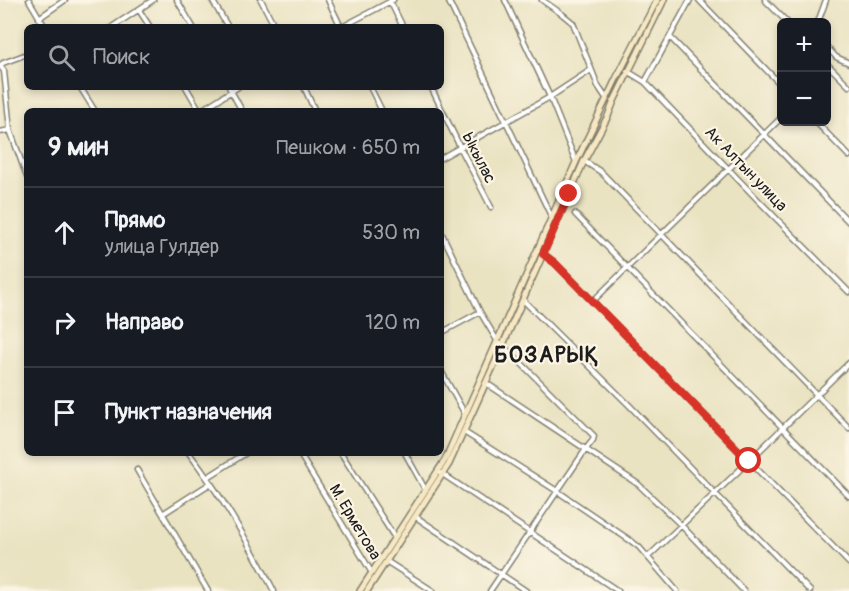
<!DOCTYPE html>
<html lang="ru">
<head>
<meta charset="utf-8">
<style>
  body { margin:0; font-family:Pangolin,sans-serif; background:#242831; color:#f1f3f6 }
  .controls { position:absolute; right:18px; top:18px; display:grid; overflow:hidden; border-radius:9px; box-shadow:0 3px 9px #0003 }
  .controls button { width:54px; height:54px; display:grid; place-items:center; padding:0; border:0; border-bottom:2px solid #363941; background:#171b24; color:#f1f3f6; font:30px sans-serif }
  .stop { position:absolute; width:18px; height:18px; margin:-14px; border:4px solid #d93025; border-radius:50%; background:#fff }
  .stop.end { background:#d93025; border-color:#fff; box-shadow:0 2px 6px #0008 }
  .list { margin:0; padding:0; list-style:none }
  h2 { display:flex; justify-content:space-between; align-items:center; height:78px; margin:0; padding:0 24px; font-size:26px }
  h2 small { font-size:20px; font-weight:400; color:#9ea1a6 }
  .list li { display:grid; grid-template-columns:39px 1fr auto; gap:18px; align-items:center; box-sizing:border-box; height:90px; padding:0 24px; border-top:2px solid #363941 }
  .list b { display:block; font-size:22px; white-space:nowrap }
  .list p { margin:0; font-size:20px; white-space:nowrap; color:#9ea1a6 }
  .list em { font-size:20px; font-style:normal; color:#9ea1a6 }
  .icon { flex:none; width:33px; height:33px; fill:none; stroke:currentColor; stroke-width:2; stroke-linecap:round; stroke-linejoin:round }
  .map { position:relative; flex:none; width:849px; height:591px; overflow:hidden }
  .search { position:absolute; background:#171b24; box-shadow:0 3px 9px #0003; left:24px; top:24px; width:420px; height:66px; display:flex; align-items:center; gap:15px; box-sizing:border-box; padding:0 21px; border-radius:9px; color:#9ea1a6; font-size:22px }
  .panel { position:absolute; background:#171b24; box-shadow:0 3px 9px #0003; left:24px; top:108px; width:420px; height:348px; border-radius:9px }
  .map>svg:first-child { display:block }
</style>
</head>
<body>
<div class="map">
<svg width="849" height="591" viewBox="0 0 849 591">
  <rect width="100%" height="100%" fill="#fcf5e5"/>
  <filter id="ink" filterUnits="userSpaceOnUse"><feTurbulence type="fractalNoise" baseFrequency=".0167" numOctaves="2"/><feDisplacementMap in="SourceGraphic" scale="12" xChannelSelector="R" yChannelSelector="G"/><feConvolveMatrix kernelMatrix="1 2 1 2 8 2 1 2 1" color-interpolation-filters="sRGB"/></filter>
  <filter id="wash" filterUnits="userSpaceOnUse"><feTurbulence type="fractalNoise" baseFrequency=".008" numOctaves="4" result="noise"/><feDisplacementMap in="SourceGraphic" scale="24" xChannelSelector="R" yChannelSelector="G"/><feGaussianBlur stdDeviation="1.35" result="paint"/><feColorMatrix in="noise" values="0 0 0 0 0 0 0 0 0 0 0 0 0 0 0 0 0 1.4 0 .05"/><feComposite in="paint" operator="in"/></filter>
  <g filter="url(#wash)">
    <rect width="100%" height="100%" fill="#eae3c2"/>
  </g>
  <g filter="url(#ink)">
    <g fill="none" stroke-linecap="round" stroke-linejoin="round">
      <defs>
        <path id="street" d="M29 0 45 27
          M177 0 193 27
          M212 0 228 27
          M261 0 275 27
          M328 0 341 27
          M448 0 552 218
          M505 0 550 97 576 162
          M542 0 562 14 573 23 598 86 606 98
          M699 0 782 86
          M765 0 787 22
          M390 1 403 27
          M139 10 150 27
          M39 18 65 0
          M818 22 826 0
          M112 27 153 0
          M342 27 393 0
          M670 37 849 222
          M826 46 836 57 849 63
          M826 63 849 86
          M0 66 4 71 10 130 27 177
          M0 66 3 63 27 54
          M627 71 645 82 758 200 849 292
          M645 82 690 0
          M80 87 95 111
          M186 87 200 111
          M229 87 242 111
          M304 87 315 111
          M370 87 382 111
          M431 87 460 147 491 207
          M200 111 238 87
          M816 122 849 156
          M0 132 10 130
          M441 158 550 97 591 70
          M584 161 601 172 849 428
          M575 214 849 496
          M441 232 480 312 498 342 513 355 594 436 593 440 586 449 490 591
          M543 254 555 263 849 563
          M523 300 629 405 810 591
          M593 301 782 117
          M441 333 480 312
          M441 371 465 414
          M486 383 638 484 682 526 744 591
          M464 432 557 491 631 541 639 547 677 591
          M189 453C222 496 249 543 274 591
          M299 453 372 573
          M341 453 395 538
          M405 453 425 489
          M137 470 208 591
          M438 471 618 591
          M208 477 246 453
          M164 513 211 483
          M416 517 526 591
          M648 557 749 461 849 363
          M386 561 433 591"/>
        <path id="secondary" d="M360 591 445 460 576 162 616 79 657 0
          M367 591 449 464 502 347 584 161 608 116 614 101 664 0"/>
      </defs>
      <!-- street casing -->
      <use href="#street" stroke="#83806f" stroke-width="7"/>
      <!-- secondary casing -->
      <use href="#secondary" stroke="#83806f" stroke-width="8"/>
      <!-- street -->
      <use href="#street" stroke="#fff" stroke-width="4"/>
      <!-- secondary -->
      <use href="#secondary" stroke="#f7e8c3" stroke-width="5"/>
    </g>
  </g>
  <g fill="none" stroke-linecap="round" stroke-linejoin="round" filter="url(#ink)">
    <!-- route -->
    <path stroke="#d93025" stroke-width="8" d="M569 194 543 254 555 263 749 461"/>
  </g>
  <g text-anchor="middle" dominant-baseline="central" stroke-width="4.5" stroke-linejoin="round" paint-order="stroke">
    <!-- street labels -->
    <g font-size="16" fill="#1c1c1c" stroke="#fcf5e5">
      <text transform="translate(479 158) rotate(63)">Ыкылас</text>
      <text transform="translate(746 169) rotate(46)">Ак Алтын улица</text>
      <text transform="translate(355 522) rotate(59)">М. Ерметова</text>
    </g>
    <!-- district labels -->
    <g font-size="22" font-weight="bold" letter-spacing="1.5" fill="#1c1c1c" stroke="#fcf5e5">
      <text x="547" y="355">БОЗАРЫҚ</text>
    </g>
  </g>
</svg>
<div class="controls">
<button>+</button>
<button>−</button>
</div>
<div class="stop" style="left:749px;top:461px"></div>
<div class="stop end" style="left:569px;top:194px"></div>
<div class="search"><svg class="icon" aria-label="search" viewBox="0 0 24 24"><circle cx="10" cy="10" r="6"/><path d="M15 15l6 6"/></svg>Поиск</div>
<section class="panel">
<h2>9 мин<small>Пешком · 650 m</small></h2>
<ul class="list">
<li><svg class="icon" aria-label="ahead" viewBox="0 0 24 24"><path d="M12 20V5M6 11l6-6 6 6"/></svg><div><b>Прямо</b><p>улица Гулдер</p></div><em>530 m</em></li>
<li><svg class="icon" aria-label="right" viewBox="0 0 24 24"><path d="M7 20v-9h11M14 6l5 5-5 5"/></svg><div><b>Направо</b></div><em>120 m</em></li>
<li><svg class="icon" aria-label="arrive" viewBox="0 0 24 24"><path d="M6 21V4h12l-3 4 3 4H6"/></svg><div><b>Пункт назначения</b></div></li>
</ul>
</section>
</div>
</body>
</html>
